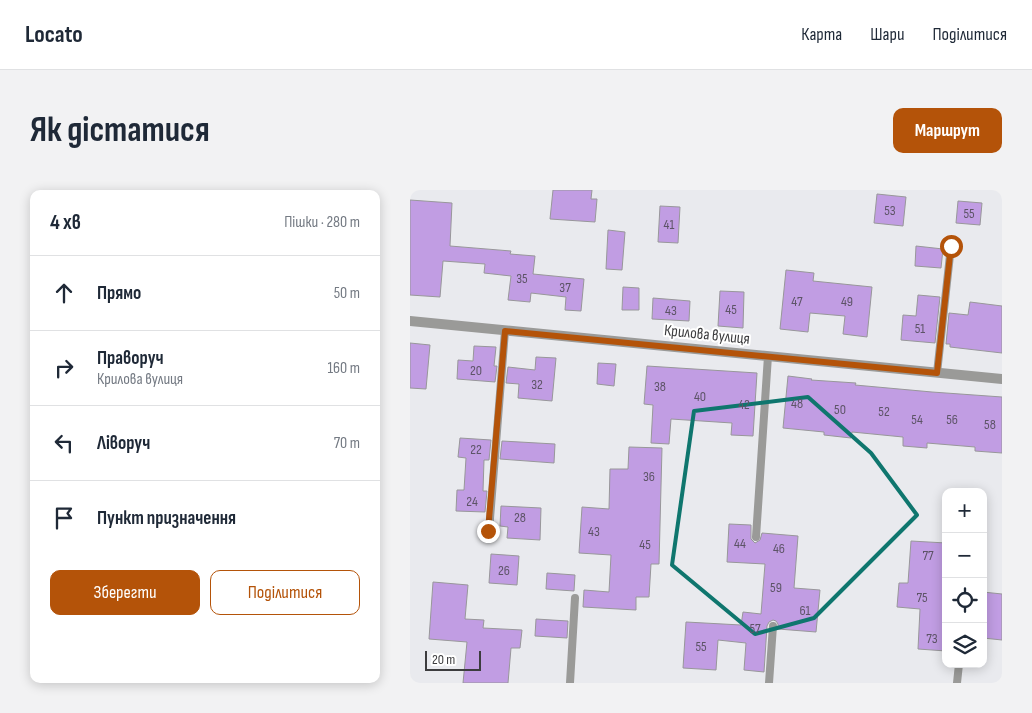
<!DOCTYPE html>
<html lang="uk">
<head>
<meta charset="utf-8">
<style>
  body { margin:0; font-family:"Sofia Sans Condensed",sans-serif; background:#f2f2f3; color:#1f2937 }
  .controls { position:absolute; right:15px; bottom:15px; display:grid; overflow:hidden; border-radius:10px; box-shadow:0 2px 12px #0003 }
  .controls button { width:45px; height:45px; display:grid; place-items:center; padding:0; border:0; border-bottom:1px solid #e0e1e3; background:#fff; color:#1f2937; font:25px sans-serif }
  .scale { position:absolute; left:15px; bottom:12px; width:56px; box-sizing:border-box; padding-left:5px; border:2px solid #3c3c3e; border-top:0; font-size:14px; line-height:18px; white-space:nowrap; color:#3c3c3e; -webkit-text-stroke:4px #fff; paint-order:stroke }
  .stop { position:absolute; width:15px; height:15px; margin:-11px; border:4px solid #b45309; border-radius:50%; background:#fff }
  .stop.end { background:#b45309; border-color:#fff; box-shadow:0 1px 5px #0008 }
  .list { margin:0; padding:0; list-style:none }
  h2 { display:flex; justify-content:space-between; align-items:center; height:65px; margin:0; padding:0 20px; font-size:21px }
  h2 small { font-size:16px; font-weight:400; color:#747a83 }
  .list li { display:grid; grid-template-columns:32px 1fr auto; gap:15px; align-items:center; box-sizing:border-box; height:75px; padding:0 20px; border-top:1px solid #e0e1e3 }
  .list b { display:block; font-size:19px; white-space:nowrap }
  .list p { margin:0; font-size:16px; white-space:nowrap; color:#747a83 }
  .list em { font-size:16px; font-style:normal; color:#747a83 }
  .actions { display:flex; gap:10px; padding:15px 20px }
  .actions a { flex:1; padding:11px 0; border:1px solid #b45309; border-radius:10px; text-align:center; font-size:18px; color:#b45309 }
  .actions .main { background:#b45309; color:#fff }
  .icon { flex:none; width:28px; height:28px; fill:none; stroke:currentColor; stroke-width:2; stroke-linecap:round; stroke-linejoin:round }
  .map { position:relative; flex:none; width:592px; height:493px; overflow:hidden; border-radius:10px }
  header { display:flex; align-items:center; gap:30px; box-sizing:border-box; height:70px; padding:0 25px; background:#fff; border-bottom:1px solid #e0e1e3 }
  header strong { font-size:24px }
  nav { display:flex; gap:28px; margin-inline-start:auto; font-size:18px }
  .intro { display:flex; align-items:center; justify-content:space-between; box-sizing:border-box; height:120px; padding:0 30px }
  h1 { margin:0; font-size:35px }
  .button { padding:12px 22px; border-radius:10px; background:#b45309; color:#fff; font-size:18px; font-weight:700 }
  main { display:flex; gap:30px; padding:0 30px }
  aside { flex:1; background:#fff; border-radius:10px; box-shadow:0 2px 12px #0003 }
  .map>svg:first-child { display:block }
</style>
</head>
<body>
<header>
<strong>Locato</strong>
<nav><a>Карта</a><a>Шари</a><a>Поділитися</a></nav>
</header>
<div class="intro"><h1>Як дістатися</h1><a class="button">Маршрут</a></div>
<main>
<aside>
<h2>4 хв<small>Пішки · 280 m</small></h2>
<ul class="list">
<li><svg class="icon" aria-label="ahead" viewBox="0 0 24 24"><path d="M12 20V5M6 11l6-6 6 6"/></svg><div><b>Прямо</b></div><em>50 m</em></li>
<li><svg class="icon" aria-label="right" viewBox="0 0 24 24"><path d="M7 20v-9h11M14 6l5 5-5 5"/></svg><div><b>Праворуч</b><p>Крилова вулиця</p></div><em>160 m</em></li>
<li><svg class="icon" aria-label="left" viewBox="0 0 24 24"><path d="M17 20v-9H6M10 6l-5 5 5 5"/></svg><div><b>Ліворуч</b></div><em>70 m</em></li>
<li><svg class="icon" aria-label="arrive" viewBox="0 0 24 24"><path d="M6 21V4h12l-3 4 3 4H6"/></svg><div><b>Пункт призначення</b></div></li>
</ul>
<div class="actions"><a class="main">Зберегти</a><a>Поділитися</a></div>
</aside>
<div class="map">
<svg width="592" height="493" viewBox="0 0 592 493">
  <rect width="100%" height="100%" fill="#e9eaee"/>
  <!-- building -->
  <path fill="#c19de3" stroke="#98979a" d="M143 0H182L181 9H187L185 32 140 29Z
    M467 4 496 7 493 36 464 33Z
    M0 10 42 13 40 56 101 61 100 64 125 66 123 84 174 89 171 121 155 120 156 107 121 103 120 112 98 110 101 86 74 83 75 74 33 71 30 107 0 105Z
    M548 11 572 13 570 35 546 33Z
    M250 16 270 17 268 53 248 52Z
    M198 40 215 42 212 80 196 79Z
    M506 56 533 59 531 78 505 76Z
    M376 80 404 83 403 91 462 97 457 147 433 144 435 126 400 123 398 142 370 139Z
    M213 97 229 98V120H212Z
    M310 101 334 102 333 138 308 136Z
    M508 105 530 107 525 153 491 150 493 125 506 126Z
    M243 108 280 111 279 131 242 129Z
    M560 112 592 116V163L540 157V154H536L539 123 558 125Z
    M0 153 20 155 16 199 0 198Z
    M64 156 86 157 84 176H87L85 192 47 189 48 170 63 171Z
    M126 167 146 168 142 211 108 208 109 194 96 193 98 177 125 180Z
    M188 173 206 174 204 196 187 194Z
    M237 176 347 183 343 246 321 245 322 233 261 229 259 254 241 253 243 215 234 214Z
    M378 186 402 189 401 190 446 193 445 195 522 202 592 207V263L565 261V257L517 253V258L493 256V247L442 242 441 248 414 245V242L373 238Z
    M50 248 81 250 79 270H74L73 301H77L75 322 46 321 47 300H54L56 268 48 267Z
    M92 251 145 254 144 273 90 269Z
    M219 257 252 258 249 374H241L239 407H226V420L173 417 174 400 199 402 201 365 169 363 172 317 199 319 200 279H218Z
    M91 316 131 318 130 350 97 348 98 337 90 336Z
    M319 334 341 335V349L345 353 350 350 352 343 388 346 384 398 410 400 406 442 368 439V434L366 431 363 430 359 432 357 436 354 482 334 480 336 453 308 450 306 480 273 478 276 432 331 435 333 422 351 424 355 374 317 372Z
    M501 351 536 353V461L508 459 510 419 487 417 489 393H498Z
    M81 364 109 366 107 395 79 393Z
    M137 383 165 385 164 401 136 399Z
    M23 392 58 395 55 429 74 430 73 438 112 440 110 458H101L98 493H53L57 452 19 449Z
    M573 402 592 404V450L573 448Z
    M126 429 158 431 157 448 125 446Z"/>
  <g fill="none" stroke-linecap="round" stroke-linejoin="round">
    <!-- lane -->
    <path stroke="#9a9a98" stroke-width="8" d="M527 183 541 56
      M79 341 95 141
      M346 347 358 166
      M160 493 165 408
      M359 493 363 436
      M547 493 549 474"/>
    <!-- street -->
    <path stroke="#9a9a98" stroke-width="10" d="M0 131 592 189"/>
  </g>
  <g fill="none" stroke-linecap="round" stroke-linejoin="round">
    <!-- route -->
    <path stroke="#b45309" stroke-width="6" d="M78 341 95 141 527 183 541 56"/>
  </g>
  <!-- marked area -->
  <path fill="none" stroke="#0f766e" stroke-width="4" stroke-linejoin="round" d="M398 207 461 263 507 325 404 428 345 444 262 375 284 221Z"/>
  <g text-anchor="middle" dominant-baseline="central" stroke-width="4" stroke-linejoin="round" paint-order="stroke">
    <!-- number labels -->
    <g font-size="14" fill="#5d5467">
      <text x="480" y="20">53</text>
      <text x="559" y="23">55</text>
      <text x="259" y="34">41</text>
      <text x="112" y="88">35</text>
      <text x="155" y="97">37</text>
      <text x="387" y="111">47</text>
      <text x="437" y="111">49</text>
      <text x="321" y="119">45</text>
      <text x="261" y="120">43</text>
      <text x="510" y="138">51</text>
      <text x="66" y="180">20</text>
      <text x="127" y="194">32</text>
      <text x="250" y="196">38</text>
      <text x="290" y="206">40</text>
      <text x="387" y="213">48</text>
      <text x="334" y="214">42</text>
      <text x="430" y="219">50</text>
      <text x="474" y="221">52</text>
      <text x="507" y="229">54</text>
      <text x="542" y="229">56</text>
      <text x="580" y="234">58</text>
      <text x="66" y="259">22</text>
      <text x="239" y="286">36</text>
      <text x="62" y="311">24</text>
      <text x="110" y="327">28</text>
      <text x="184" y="341">43</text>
      <text x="330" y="353">44</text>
      <text x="235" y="354">45</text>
      <text x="369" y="358">46</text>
      <text x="518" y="365">77</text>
      <text x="94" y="380">26</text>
      <text x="366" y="397">59</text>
      <text x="512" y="407">75</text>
      <text x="395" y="420">61</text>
      <text x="345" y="438">57</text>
      <text x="522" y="448">73</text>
      <text x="291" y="456">55</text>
    </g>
    <!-- street labels -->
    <g font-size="16" fill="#3c3c3e" stroke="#fff">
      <text transform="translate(297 145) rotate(6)">Крилова вулиця</text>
    </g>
  </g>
</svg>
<div class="controls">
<button>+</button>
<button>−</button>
<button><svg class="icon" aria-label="locate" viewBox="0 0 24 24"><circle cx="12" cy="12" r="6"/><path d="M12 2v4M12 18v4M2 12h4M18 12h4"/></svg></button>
<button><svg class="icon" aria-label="layers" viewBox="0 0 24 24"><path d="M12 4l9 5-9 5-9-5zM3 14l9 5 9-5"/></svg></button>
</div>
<div class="scale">20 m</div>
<div class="stop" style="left:541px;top:56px"></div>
<div class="stop end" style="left:78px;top:341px"></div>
</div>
</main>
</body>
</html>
